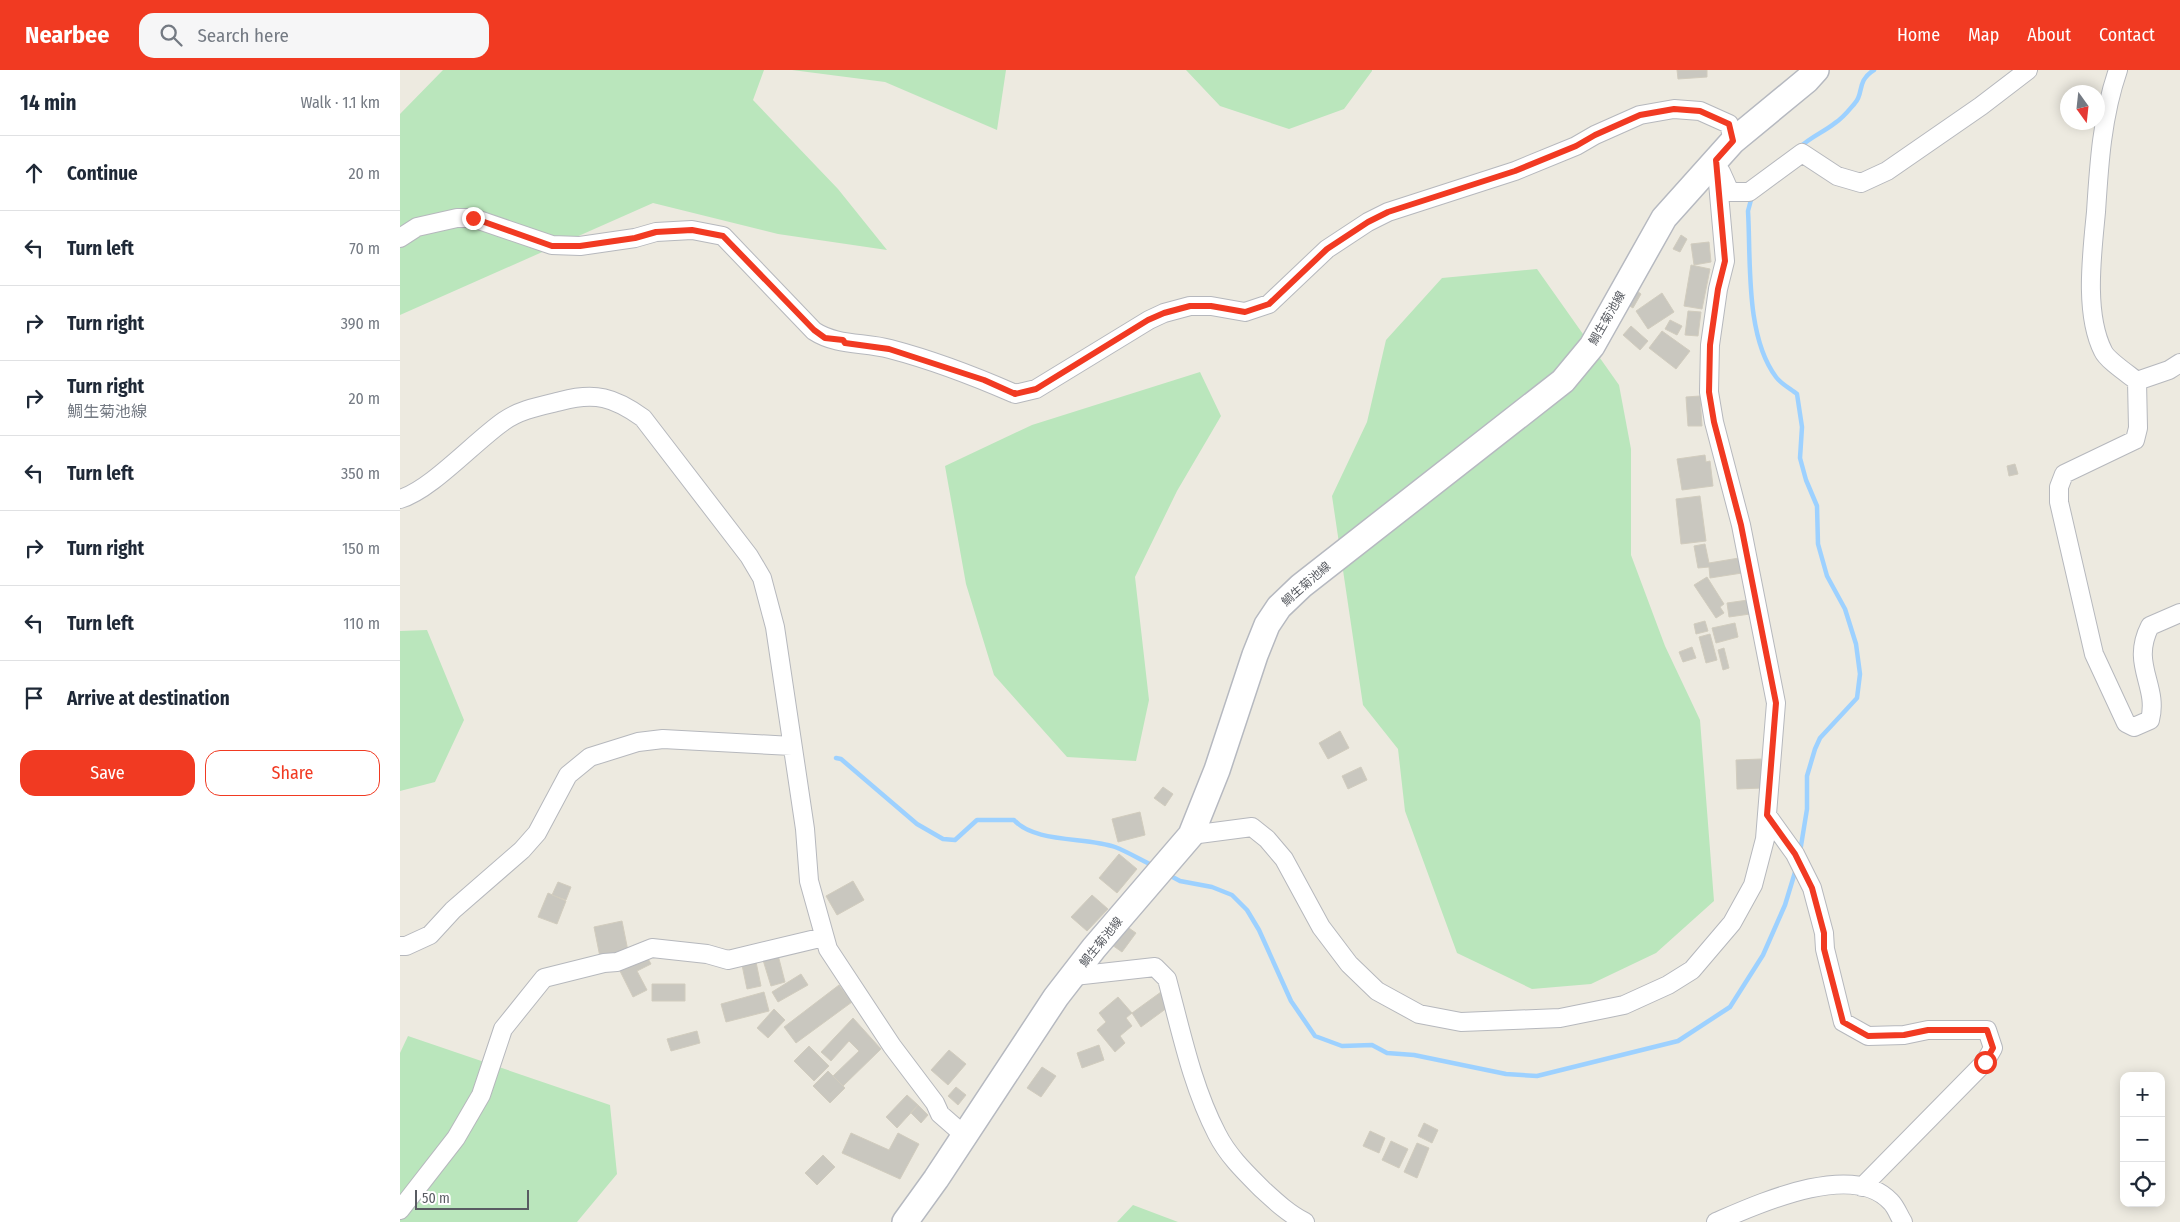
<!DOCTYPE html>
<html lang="en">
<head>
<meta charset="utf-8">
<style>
  body { margin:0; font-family:"Fira Sans Condensed","Noto Sans JP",sans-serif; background:#f6f6f7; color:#1f2937 }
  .controls { position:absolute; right:15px; bottom:15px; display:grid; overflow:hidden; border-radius:10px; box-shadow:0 2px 12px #0003 }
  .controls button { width:45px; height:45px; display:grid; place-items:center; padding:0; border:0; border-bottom:1px solid #e0e1e3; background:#fff; color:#1f2937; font:25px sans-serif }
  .compass { position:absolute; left:1660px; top:15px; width:45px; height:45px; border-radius:50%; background:#fff; box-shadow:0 2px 12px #0003; rotate:165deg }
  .scale { position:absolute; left:15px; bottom:12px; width:114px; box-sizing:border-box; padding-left:5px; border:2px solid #595c62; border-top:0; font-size:14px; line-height:18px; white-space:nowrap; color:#595c62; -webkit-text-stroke:4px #fff; paint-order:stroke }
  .stop { position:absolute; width:15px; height:15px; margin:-11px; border:4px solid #f13a22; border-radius:50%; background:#fff }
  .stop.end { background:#f13a22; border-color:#fff; box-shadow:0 1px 5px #0008 }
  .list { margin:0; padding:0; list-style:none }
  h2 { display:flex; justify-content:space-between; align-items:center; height:65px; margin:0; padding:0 20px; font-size:21px }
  h2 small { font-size:16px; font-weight:400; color:#747a83 }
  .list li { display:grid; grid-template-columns:32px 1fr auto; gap:15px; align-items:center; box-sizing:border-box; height:75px; padding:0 20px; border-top:1px solid #e0e1e3 }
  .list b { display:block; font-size:19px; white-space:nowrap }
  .list p { margin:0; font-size:16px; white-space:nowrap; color:#747a83 }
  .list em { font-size:16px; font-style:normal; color:#747a83 }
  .actions { display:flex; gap:10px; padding:15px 20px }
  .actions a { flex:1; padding:11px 0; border:1px solid #f13a22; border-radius:15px; text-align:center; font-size:18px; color:#f13a22 }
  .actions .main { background:#f13a22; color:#fff }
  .icon { flex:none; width:28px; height:28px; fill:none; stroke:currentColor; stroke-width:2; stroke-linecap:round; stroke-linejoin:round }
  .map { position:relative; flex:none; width:1780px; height:1152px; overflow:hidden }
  header { display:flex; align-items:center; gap:30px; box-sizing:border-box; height:70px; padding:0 25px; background:#f13a22; color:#fff }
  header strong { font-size:24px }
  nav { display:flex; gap:28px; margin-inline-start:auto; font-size:18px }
  .search { width:350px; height:45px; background:#f6f6f7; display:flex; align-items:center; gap:12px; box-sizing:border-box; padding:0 18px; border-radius:15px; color:#747a83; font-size:19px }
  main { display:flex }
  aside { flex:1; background:#fff }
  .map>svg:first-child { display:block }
</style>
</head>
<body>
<header>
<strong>Nearbee</strong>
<div class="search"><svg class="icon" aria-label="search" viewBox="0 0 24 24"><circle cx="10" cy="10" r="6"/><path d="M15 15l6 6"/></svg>Search here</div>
<nav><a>Home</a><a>Map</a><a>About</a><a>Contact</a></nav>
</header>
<main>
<aside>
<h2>14 min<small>Walk · 1.1 km</small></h2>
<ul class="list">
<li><svg class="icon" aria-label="ahead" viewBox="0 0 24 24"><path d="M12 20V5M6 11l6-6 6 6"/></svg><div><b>Continue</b></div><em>20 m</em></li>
<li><svg class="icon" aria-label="left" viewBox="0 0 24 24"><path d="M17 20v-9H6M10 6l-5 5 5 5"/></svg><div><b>Turn left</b></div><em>70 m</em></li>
<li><svg class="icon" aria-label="right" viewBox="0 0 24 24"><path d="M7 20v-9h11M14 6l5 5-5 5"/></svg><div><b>Turn right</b></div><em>390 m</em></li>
<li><svg class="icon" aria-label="right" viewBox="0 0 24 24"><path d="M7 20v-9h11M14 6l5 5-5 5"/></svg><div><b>Turn right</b><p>鯛生菊池線</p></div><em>20 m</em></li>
<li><svg class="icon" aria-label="left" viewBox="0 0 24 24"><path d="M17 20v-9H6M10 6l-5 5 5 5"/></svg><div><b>Turn left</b></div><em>350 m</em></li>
<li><svg class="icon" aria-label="right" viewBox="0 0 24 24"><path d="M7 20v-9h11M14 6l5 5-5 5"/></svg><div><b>Turn right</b></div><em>150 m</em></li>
<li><svg class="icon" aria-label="left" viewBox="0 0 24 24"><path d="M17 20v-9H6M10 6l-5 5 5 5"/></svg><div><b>Turn left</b></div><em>110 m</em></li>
<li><svg class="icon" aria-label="arrive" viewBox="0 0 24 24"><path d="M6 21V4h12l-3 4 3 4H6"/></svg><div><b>Arrive at destination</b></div></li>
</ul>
<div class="actions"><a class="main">Save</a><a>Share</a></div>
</aside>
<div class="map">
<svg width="1780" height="1152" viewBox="0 0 1780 1152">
  <rect width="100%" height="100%" fill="#edeae0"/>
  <!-- green -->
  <path fill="#bae6bc" d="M43 0H364L353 30 438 119 487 180 378 164 253 133 0 245V44Z
    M392 0H606L597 60 485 12Z
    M786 0H972V1L944 39 889 59 820 36Z
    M1137 199 1219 315 1231 379V485L1265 576 1300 650 1314 831 1256 883 1191 914 1132 919 1057 883 1005 741 998 679 963 635 932 426 967 352 986 270 1042 208Z
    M800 302 821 346 777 421 735 507 749 630 736 691 667 687 594 605 566 514 545 396 632 355Z
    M27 560 64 650 35 712 0 721V561Z
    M8 966 210 1035 217 1104 177 1152H0V983Z
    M733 1135 778 1152H717Z"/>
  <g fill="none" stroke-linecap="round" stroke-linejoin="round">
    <!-- stream -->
    <path stroke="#9dd1ff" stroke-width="4.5" d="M1399 78C1410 67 1424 62 1435 53 1443 48 1449 40 1455 33 1464 24 1456 11 1474 0
      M1352 126 1348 141C1351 190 1345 266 1376 307 1381 314 1391 319 1397 324L1402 357 1400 388 1406 410 1417 436 1418 474 1427 506 1445 539 1456 574 1460 604 1457 628 1420 668 1415 679 1407 706V739L1400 782
      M436 688 441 689 517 754 543 769 555 770 577 750H614C634 773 687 767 715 777 728 782 741 790 754 796
      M767 804 780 811 812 817 832 825 847 840 859 860 891 931 915 966 942 976 972 975 987 983 1014 985 1106 1004 1137 1006 1278 971 1330 937 1363 885 1385 835 1396 799"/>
  </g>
  <!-- building -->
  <path fill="#c9c7bf" stroke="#d1ccbe" d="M1277 0H1307V7L1278 9Z
    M1281 165 1287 169 1280 182 1273 179Z
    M1309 172 1311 192 1294 195 1291 174Z
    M1291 195 1310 199 1302 239 1284 236Z
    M1237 221 1241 224 1233 238 1228 235Z
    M1262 223 1274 242 1248 259 1236 241Z
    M1288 241 1301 242 1298 266 1285 265Z
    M1270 250 1282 256 1277 265 1265 259Z
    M1231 256 1248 271 1240 280 1223 265Z
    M1262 261 1290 281 1276 299 1249 278Z
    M1300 326 1302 356H1288L1286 327Z
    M1305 385 1306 392 1310 391 1313 416 1282 420 1277 389Z
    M1615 394 1618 404 1609 406 1607 396Z
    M1300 426 1306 471 1281 474 1276 429Z
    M1305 474 1309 493 1339 488 1342 503 1310 508 1309 497 1298 498 1294 476Z
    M1307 507 1324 534 1320 537 1324 543 1316 548 1294 515Z
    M1348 530 1350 544 1329 547 1327 533Z
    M1305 551 1308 561 1296 564 1294 554Z
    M1335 553 1338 567 1316 573 1312 558Z
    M1310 564 1317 590 1306 593 1299 567Z
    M1292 577 1296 588 1283 592 1279 582Z
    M1324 578 1329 598 1323 600 1318 580Z
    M940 661 949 678 928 689 919 673Z
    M1361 689 1363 718 1337 719 1336 690Z
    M961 697 967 710 948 719 942 706Z
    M763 717 773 724 765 736 754 728Z
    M740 742 745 765 718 772 712 749Z
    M719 784 737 799 717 823 699 808Z
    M453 811 464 830 437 845 426 826Z
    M158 812 171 817 166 830 152 825Z
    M148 823 166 831 157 854 138 847Z
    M692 825 708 839 687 861 671 847Z
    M222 851 228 881 200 887 194 857Z
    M726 856 736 863 722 882 712 875Z
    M246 885 251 894 237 901 247 920 233 927 219 899Z
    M378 885 385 912 371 916 363 890Z
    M356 892 361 916 347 919 342 895Z
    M401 904 408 915 378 932 372 922Z
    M252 914H285V931H252Z
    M439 915 452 932 396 973 384 957Z
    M364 922 369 941 326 952 321 934Z
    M761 922 771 935 741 957 732 943Z
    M718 927 732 943 726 948 732 956 720 966 725 973 715 982 697 960 706 952 699 943Z
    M374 939 385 950 368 968 357 958Z
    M453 948 481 979 443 1016 433 1006 459 981 449 971 431 991 421 982Z
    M297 961 300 973 271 981 267 969Z
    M699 975 704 990 682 998 677 983Z
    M409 976 429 996 414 1011 394 991Z
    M549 980 566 994 548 1015 531 1000Z
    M642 997 656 1006 641 1027 627 1018Z
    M428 1001 445 1018 430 1033 413 1016Z
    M556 1017 566 1025 558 1035 548 1026Z
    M507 1025 518 1035 497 1058 486 1047Z
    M518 1035 528 1045 521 1053 511 1043Z
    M1024 1053 1038 1060 1032 1073 1018 1066Z
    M970 1061 985 1068 979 1083 963 1076Z
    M451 1063 489 1080 498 1063 519 1074 500 1109 442 1083Z
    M991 1071 1008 1079 999 1098 982 1090Z
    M1017 1073 1029 1078 1017 1108 1004 1102Z
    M423 1085 435 1097 417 1115 405 1103Z"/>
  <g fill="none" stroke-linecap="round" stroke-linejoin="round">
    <defs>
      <path id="street" d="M1718 0C1702 46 1699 94 1696 142 1692 184 1684 243 1703 281 1707 290 1728 304 1737 311L1738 358 1735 370 1664 404 1659 417V432L1694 584 1726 653 1734 657 1750 650C1759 615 1730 595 1750 556L1780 543
        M1321 102 1330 122H1349L1402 83 1437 106 1461 113 1487 101 1581 36 1628 0
        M0 168 17 157 57 148H73L152 175 180 176 235 168 256 162 292 160 323 166 414 261C437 276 464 272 490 279 532 290 574 306 613 323H615V324L636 319 749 250 764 243 790 236H811L845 242 869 234 927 179 968 152 988 142 1115 101 1176 76 1195 65 1240 45 1274 39 1300 41 1329 54 1333 71
        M1737 311 1769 300 1780 293
        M0 429C31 420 75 371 104 351 121 339 141 336 161 331 195 322 214 327 243 348L349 486 362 508 375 557 405 759 409 811 428 879 492 976 535 1033 540 1044 564 1065
        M1367 745 1395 784 1412 818 1424 863 1425 879 1443 952 1468 966 1504 965 1528 960H1587L1593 978 1585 992 1462 1117
        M791 765 852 757 867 769 884 789 921 857 949 894 977 921 1019 944 1061 952 1160 948 1224 935 1268 915 1292 900 1332 853 1353 815 1365 769 1376 633 1341 455 1314 352 1309 322 1310 275 1318 219 1325 191 1316 90
        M0 876H6L30 865 53 840 122 780 137 763 168 705 190 687 238 672 263 669 392 676
        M674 906 755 897 767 909C781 961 792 1016 817 1064 828 1086 846 1103 863 1120 876 1132 889 1144 905 1152
        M0 1140 56 1068 81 1025 103 959 144 908 204 893 217 892 252 878 307 884 328 890 424 867
        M1316 1152C1358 1134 1453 1090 1491 1132 1496 1137 1499 1146 1503 1152"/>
      <path id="secondary" d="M505 1152 536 1109 656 927 694 878 791 765 817 700 855 585 867 555 879 537 901 516 1163 311 1192 276 1264 148 1333 71 1407 10 1416 0"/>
    </defs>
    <!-- street casing -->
    <use href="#street" stroke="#b6b8bd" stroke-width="20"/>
    <!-- secondary casing -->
    <use href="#secondary" stroke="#b6b9c0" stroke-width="28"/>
    <!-- street -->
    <use href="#street" stroke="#fff" stroke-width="18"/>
    <!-- secondary -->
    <use href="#secondary" stroke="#fff" stroke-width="25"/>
  </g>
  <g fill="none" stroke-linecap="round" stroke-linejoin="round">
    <!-- route -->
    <path stroke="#f13a22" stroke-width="6" d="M73 148 152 176H180L235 168 256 162 292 160 323 166 414 260 425 268 443 270 445 273 489 279 584 310 613 323H615V324L636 319 748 250 764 243 790 236H811L845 242 869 234 927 179 968 152 988 142 1115 101 1176 76 1195 65 1240 45 1274 39 1300 41 1329 54 1333 71 1316 90 1325 191 1318 219 1310 275 1309 322 1314 352 1341 455 1376 633 1367 745 1395 784 1412 818 1424 863V879L1443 952 1468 966 1504 965 1528 960H1587L1593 978 1585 992"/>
  </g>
  <g text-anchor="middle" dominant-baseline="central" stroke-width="5" stroke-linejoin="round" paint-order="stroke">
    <!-- street labels -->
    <g font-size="12" fill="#595c62" stroke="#fff">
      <text transform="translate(1207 248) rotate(-60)">鯛生菊池線</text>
      <text transform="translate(906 514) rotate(-41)">鯛生菊池線</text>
      <text transform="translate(701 872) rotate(-51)">鯛生菊池線</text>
    </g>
  </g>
</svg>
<div class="controls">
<button>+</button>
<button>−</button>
<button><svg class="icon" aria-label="locate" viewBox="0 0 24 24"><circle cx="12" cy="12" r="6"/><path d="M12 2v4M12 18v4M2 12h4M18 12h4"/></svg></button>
</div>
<svg class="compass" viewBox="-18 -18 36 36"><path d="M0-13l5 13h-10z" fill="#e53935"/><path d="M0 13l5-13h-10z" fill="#747a83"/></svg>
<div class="scale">50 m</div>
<div class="stop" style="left:1585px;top:992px"></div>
<div class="stop end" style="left:73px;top:148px"></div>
</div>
</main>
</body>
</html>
